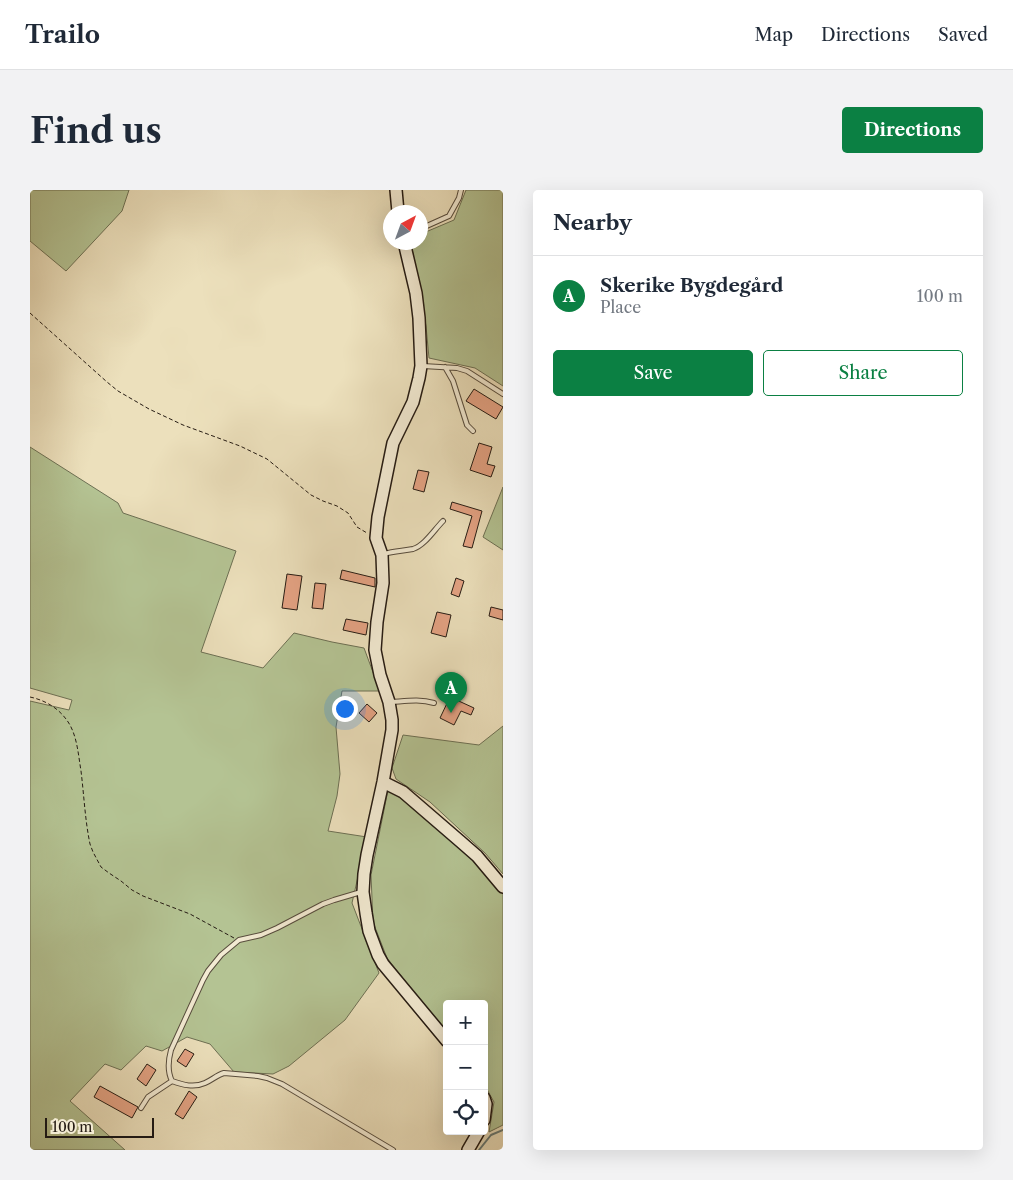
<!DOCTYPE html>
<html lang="en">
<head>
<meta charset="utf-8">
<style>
  body { margin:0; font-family:"Libre Caslon Text",serif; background:#f2f2f3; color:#1f2937 }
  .controls { position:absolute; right:15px; bottom:15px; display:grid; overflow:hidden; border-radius:5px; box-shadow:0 5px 20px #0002 }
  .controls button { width:45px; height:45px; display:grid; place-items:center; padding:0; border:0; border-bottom:1px solid #e0e1e3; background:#fff; color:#1f2937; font:25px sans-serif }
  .compass { position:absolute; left:353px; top:15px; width:45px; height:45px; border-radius:50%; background:#fff; box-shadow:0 5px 20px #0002; rotate:41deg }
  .scale { position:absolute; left:15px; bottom:12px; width:109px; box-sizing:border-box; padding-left:5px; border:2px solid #251b13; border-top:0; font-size:14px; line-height:18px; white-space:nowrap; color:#251b13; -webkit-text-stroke:4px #f3ebd3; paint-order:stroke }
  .you { position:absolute; left:314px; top:518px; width:18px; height:18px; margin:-12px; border:4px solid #fff; border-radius:50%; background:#1a73e8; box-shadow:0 0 0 8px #1a73e833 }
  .badge { display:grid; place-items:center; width:32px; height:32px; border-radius:50%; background:#0b8043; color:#fff; font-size:16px; font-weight:700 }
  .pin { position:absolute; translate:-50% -41px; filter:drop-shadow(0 1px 2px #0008) }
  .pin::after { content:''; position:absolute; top:26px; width:18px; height:15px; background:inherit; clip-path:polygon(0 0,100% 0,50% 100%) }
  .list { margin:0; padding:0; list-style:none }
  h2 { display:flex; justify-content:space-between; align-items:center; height:65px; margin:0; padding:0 20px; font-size:21px }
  h2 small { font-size:16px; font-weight:400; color:#747a83 }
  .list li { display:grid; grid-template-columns:32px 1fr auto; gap:15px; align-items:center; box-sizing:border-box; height:80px; padding:0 20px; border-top:1px solid #e0e1e3 }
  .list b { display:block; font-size:19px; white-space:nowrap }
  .list p { margin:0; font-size:16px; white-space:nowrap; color:#747a83 }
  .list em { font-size:16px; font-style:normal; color:#747a83 }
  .actions { display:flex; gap:10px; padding:15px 20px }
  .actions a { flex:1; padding:11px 0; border:1px solid #0b8043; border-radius:5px; text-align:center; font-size:18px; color:#0b8043 }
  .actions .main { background:#0b8043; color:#fff }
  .icon { flex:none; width:28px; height:28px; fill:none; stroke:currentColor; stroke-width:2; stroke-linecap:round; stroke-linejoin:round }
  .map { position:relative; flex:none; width:473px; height:960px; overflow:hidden; border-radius:5px }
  header { display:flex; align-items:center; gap:30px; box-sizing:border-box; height:70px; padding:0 25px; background:#fff; border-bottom:1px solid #e0e1e3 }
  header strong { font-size:24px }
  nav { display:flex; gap:28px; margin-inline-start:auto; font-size:18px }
  .intro { display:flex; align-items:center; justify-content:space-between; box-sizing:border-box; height:120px; padding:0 30px }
  h1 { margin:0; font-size:35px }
  .button { padding:12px 22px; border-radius:5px; background:#0b8043; color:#fff; font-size:18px; font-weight:700 }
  main { display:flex; gap:30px; padding:0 30px }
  aside { flex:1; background:#fff; border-radius:5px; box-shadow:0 5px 20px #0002 }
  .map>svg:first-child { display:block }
</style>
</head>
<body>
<header>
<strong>Trailo</strong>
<nav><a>Map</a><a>Directions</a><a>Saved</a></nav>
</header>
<div class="intro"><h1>Find us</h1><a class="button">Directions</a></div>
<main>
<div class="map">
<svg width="473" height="960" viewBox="0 0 473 960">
  <rect width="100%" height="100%" fill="#ece0bc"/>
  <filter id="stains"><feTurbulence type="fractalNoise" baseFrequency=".004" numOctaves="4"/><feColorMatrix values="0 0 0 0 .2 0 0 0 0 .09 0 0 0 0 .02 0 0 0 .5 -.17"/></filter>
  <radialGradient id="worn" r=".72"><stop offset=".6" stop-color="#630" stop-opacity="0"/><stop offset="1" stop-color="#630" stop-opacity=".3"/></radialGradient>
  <!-- green -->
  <path fill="#b4c393" stroke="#6c6f53" d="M0 0H99L92 21 36 81 0 51Z
    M436 0H473V196L445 178 399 168 396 136 381 53 390 52 391 44 424 30Z
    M0 257 88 313 93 323 206 361 171 462 233 478 264 443 302 452 334 458 350 501H312L306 537 310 584 307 606 298 641 337 647 322 713 349 783 315 830 259 876 243 884 204 882 180 854 157 847 132 861 116 856 91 880 75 874 40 911 95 960H0V511L39 520 42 510 0 498Z
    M473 297V360L453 347Z
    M473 536V684L455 663 400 612 366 589 362 578 373 545 449 555Z
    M358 600 383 616 439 664 473 703V935L459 942 464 912 454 894V814H417V844L357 768 343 732 341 685Z"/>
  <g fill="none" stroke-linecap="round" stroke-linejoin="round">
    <!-- stream -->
    <path stroke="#6b7c75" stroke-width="2" d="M449 960 461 945 473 940"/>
  </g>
  <!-- building -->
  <path fill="#e5a384" stroke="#251b13" d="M444 199 473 217 466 229 436 211Z
    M449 253 462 257 457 274 465 276 461 287 440 280Z
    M388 280 399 282 394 302 383 299Z
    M422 312 452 321 442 358 433 356 442 326 420 319Z
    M312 380 345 388V397L310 389Z
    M257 384 272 386 267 420 252 418Z
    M426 388 434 391 429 407 421 404Z
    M285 393 296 394 293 419 282 418Z
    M461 417 473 420V430L459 426Z
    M407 422 421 425 416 447 401 443Z
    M316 429 338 433 336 445 313 440Z
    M420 507 444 518 441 525 431 521 424 535 410 528Z
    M337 514 347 523 339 532 329 523Z
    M155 859 164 864 156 877 147 871Z
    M117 874 126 880 116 896 107 889Z
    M70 896 108 917 102 928 64 907Z
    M159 901 167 907 153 929 145 924Z"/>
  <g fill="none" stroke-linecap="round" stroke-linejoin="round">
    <defs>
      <path id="lane" d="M390 39 419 26 429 8 431 0
        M393 176 427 178 437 181 473 204
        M415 177 423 191 437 235 443 241
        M354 364C364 361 373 361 383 359 395 355 404 340 413 331
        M362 512C377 511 390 509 404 513
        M331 702 304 710 293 714 247 738 231 745 209 750 191 765 178 781 173 790 141 860C138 871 137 881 142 891 153 895 164 898 175 893 182 890 187 885 194 883L228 886 237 888 252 894 363 960
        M111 918 118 907 142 891"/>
      <path id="secondary" d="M366 0 368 22
        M374 52 386 103 389 128 391 176 389 188 383 212 363 253 348 327 346 348 352 365 353 393 347 432 345 460 350 485 359 512 362 530V540L353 592 337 665 334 684 333 702 336 723 339 741 348 765 353 774 417 851
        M353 592 373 602 431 652 447 666 473 697
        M454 908 456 914 454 930
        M438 960 449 941"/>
    </defs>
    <!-- lane casing -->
    <use href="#lane" stroke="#574c3d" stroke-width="6"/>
    <!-- secondary casing -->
    <use href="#secondary" stroke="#251b13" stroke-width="14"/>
    <!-- path -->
    <path stroke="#251b13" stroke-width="1" stroke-dasharray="4 2.5" stroke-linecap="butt" d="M0 123 77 192 88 201 119 219 153 235 210 256 237 269 281 305 293 311 307 316 318 323 327 337 337 343
      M0 507C14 510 27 517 36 529 47 543 48 563 51 581 54 605 55 630 60 654L63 662 71 677 79 683 91 691 102 700 113 706 160 724 204 748"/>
    <!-- lane -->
    <use href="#lane" stroke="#f3ebd3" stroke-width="4"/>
    <!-- secondary -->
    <use href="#secondary" stroke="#f3ebd3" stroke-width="11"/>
  </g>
  <rect width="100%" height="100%" filter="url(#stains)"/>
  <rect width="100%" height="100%" fill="url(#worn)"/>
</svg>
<div class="controls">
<button>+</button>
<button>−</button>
<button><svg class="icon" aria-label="locate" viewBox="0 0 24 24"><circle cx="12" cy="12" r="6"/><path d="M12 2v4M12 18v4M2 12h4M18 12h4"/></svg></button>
</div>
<svg class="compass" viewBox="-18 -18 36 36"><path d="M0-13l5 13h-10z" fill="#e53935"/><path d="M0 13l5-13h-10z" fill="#747a83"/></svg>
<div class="scale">100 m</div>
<div class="you"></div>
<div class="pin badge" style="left:421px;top:523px">A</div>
</div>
<aside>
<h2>Nearby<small></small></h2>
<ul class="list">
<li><span class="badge">A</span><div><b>Skerike Bygdegård</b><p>Place</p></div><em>100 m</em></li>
</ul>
<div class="actions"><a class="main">Save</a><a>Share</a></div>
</aside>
</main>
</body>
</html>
